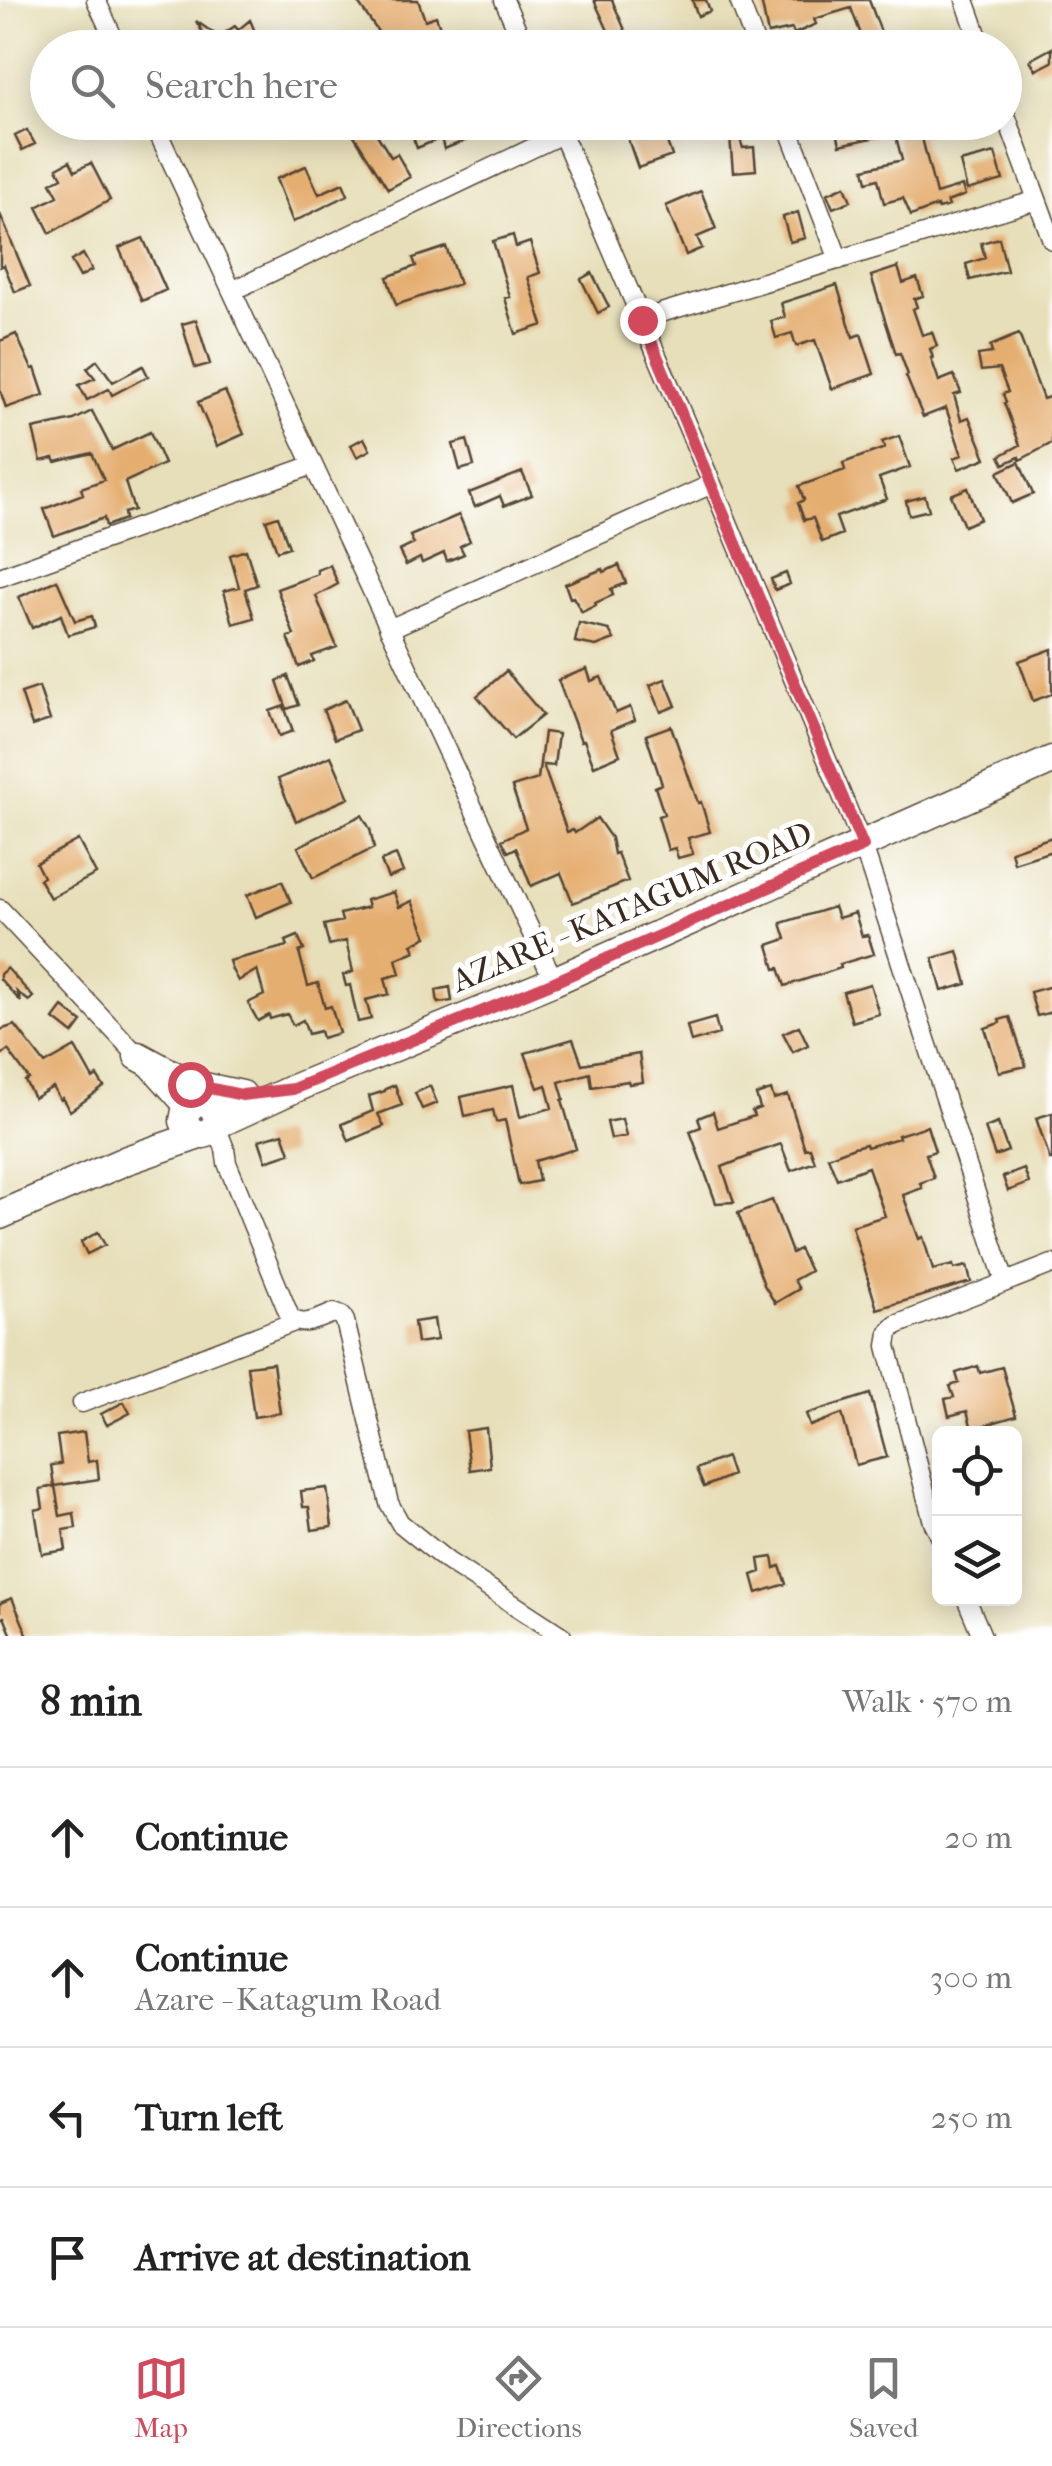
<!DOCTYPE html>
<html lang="en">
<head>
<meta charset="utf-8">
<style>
  body { margin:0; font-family:"IM FELL French Canon",serif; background:#f6f6f6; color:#222 }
  .controls { position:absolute; right:30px; bottom:30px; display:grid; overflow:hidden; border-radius:15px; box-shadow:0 5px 25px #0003 }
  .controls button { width:90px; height:90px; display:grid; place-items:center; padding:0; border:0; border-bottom:2px solid #e0e0e0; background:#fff; color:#222; font:50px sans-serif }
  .stop { position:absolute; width:30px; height:30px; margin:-22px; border:8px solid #d1495b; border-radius:50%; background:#fff }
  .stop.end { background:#d1495b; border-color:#fff; box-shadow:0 2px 10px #0008 }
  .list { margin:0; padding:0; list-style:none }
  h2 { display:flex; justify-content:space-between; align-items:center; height:130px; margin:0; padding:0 40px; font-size:42px }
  h2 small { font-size:32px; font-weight:400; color:#767676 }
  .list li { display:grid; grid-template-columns:65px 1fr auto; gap:30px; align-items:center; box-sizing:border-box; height:140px; padding:0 40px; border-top:2px solid #e0e0e0 }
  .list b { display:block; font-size:38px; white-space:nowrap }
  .list p { margin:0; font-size:32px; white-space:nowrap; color:#767676 }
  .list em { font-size:32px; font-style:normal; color:#767676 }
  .icon { flex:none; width:55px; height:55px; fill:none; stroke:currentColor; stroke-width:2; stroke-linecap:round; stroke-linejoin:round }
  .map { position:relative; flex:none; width:1052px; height:1636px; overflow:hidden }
  .search { position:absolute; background:#fff; box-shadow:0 5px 25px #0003; left:30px; right:30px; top:30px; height:110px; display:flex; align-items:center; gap:25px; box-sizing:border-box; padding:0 35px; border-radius:55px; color:#767676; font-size:38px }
  .sheet { height:690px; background:#fff }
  nav { display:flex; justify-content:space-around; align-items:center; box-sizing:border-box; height:140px; border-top:2px solid #e0e0e0; background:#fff; font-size:28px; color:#767676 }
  nav a { display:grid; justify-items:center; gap:5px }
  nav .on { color:#d1495b }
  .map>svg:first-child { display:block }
</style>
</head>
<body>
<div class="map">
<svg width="1052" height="1636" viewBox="0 0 1052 1636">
  <rect width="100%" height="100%" fill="#fff"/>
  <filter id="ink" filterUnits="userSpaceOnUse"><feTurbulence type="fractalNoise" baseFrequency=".01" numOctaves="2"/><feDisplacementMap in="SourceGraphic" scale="20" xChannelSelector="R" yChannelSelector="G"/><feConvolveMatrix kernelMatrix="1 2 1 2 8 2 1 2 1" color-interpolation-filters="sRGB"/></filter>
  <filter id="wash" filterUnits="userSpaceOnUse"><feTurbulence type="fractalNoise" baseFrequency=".0048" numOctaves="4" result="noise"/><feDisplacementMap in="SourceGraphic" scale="40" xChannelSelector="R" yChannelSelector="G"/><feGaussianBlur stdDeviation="2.25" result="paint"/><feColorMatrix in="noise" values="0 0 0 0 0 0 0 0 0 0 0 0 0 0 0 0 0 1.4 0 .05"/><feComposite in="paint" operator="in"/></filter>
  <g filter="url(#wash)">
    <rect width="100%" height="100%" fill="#e7dfba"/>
    <g id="blocks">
      <!-- building -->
      <path fill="#e5ae71" d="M356 0H418L425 20 436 16 443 36 464 29 469 42 452 48H404L400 37 382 48H375L369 38 379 33Z
        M594 0H612L631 44 616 48Z
        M692 0H706L710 11 698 16Z
        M761 0H869L887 48H866L851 8 814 19 816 24 794 34 792 29 768 34Z
        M250 20 262 48H202L209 43 196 21 219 37 235 26 238 30Z
        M1052 48V62L1036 70 1030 60Z
        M360 122H369L391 157 397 154 410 177 388 189 350 129Z
        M407 122H472L477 136 444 149 441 138 417 148Z
        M622 122H660L672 156 638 168Z
        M715 122H734L743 148 754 147 756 170 733 172 730 137 721 140Z
        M835 122H918L936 194 962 186 965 195 947 202 949 206 938 209 937 206 911 216 903 198 884 203 878 179 867 182 864 169 902 160 895 133 840 145Z
        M27 130 35 144 22 150 15 136Z
        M995 153 1003 180 967 190 960 162Z
        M70 161 75 171 91 163 110 200 50 233 37 207 58 196 51 183 62 177 57 168Z
        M306 166 319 194 343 183 348 195 293 222 276 179Z
        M845 186 851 201 833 208 827 194Z
        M701 191 716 229 697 237 702 248 686 255 666 206Z
        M798 212 805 238 790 242 783 217Z
        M0 214 30 286 15 292 4 265 0 267Z
        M513 235 516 247 530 242 540 273 528 277 543 325 516 334 505 298 510 297 493 241Z
        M143 238 166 290 142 301 119 248Z
        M999 238 1007 271 970 280 966 264 985 258 981 243Z
        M446 247 459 284 396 305 387 277 416 266 413 258Z
        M83 254 92 270 80 277 71 261Z
        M898 267 903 283 917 278 923 296 914 299 917 307 913 309 922 335 932 332 937 346 930 349 933 358H931L939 381 954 375 961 393 954 395 961 420 969 417 986 458 959 469 954 458 962 455 946 408 923 417 906 376 908 375 900 353 896 354 871 276Z
        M592 273 609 307 598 313 581 279Z
        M837 285 853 337 861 334 874 374 832 389 815 340 796 346 792 333 776 338 771 321 785 317 781 303Z
        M196 320 210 364 195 368 182 324Z
        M16 334 32 369 35 368 44 395 6 408 0 390V341Z
        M1019 334 1043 399 1052 396V443L1020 460 1019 457 1004 464 1000 456 1020 445 1004 403 1006 402 1003 394 1008 392 999 369 981 371 978 355 992 353 990 346Z
        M97 360 113 382 143 366 148 376 112 395 109 389 87 400 79 385 95 378 87 368Z
        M225 391 244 434 217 446 198 402Z
        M92 411 112 450 150 432 164 464 125 482 134 510 124 513 125 519 106 526 104 518 54 536 44 509 83 494 81 488 104 480 92 453 56 462 54 458 41 461 33 429 74 420Z
        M899 436 910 467 879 478 887 499 836 517 842 534 822 542 813 518 804 520 798 503 804 500 799 486 845 470 843 463 885 448 882 442Z
        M364 438 370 450 357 457 351 445Z
        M467 440 474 466 460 470 453 444Z
        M1019 462 1033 494 1012 503 998 472Z
        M522 472 532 495 504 506 500 496 475 507 469 493Z
        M968 488 980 519 964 526 951 495Z
        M925 496 929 510 909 515 906 501Z
        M459 515 470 541 460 546 464 554 447 561 444 553 422 563 420 558 406 565 399 551 414 544 410 536Z
        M278 516 289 547 277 551 266 520Z
        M246 550 257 585 245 589 254 618 233 624 224 591 239 587 230 555Z
        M330 565 338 584 316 596 337 647 312 656 314 661 299 667 288 637 294 635 277 589 318 574 317 570Z
        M619 565 626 583 611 589 613 595 595 603 596 605 582 612 573 597 570 598 565 584 603 569 604 572Z
        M786 573 790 584 775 590 771 579Z
        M57 580 75 621 92 616 95 627 68 635 61 615 32 628 19 597Z
        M579 623 609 630 614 639 596 646 575 642Z
        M1052 649V694L1033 701 1019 661Z
        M587 669 591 681 601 677 616 713 630 707 635 720 611 730 620 755 594 766 584 740 581 741 558 680Z
        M506 671 543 715 513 739 477 696Z
        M288 676 299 705 287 709 277 681Z
        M665 679 676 706 661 712 650 685Z
        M39 687 50 720 32 726 21 693Z
        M346 700 358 730 335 739 323 710Z
        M284 706 293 731 279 736 270 711Z
        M671 726 698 803 701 802 710 832 688 838 693 854 678 858 675 848 668 850 658 816 664 814 655 787 662 784 646 735Z
        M544 732 558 734 554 766 543 765 567 832 573 830 575 833 597 818 611 838 614 854 617 853 628 881 573 903 561 873 531 886 516 848 508 852 502 840 526 828 512 787 538 779Z
        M331 756 349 798 296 821 278 779Z
        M362 815 370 829 374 848 313 878 298 847Z
        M1052 837V851L1014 863 1011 851Z
        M78 840 96 874 50 898 39 879 43 877 36 863Z
        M396 855 403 872 388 878 381 861Z
        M282 881 291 902 256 917 247 895Z
        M394 892 399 907 412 901 427 937 412 944 415 951 396 959 400 974 385 978 389 994 366 1000 371 1019 358 1022 350 985 346 986 343 975 353 972 346 941 329 945 324 925 342 921 340 914 368 907 366 900Z
        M834 907 838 918 855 913 862 936 868 935 874 954 840 964 841 968 785 986 779 968 775 969 768 945 786 939 781 923Z
        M298 936 304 950 299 952 308 986 318 983 325 1008 331 1006 339 1033 322 1038 320 1031 308 1034 303 1020 293 1025 287 1014 270 1019 269 1015 258 1021 248 1003 264 995 257 970 238 981 232 970 229 961 288 946 286 941Z
        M958 951 967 984 942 991 933 958Z
        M7 968 33 997 29 1001 17 992 21 1002 0 979V974Z
        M870 984 879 1014 852 1022 843 992Z
        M1052 986V1012L1037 1016 1030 992Z
        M450 987 452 1001 438 1003 436 990Z
        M63 1007 82 1022 73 1034 54 1019Z
        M1010 1017 1026 1066 999 1072 985 1028 1000 1023 999 1020Z
        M715 1018 719 1034 691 1042 687 1026Z
        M15 1025 45 1064 75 1047 93 1079 97 1076 104 1087 70 1111 62 1098 60 1100 53 1087 34 1098 25 1081 29 1079 8 1050 0 1056V1030Z
        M799 1026 808 1045 793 1052 783 1033Z
        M573 1039 582 1064 639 1054 643 1082 629 1084 628 1081 592 1087 590 1073 559 1082 564 1099 562 1100 576 1149 535 1161 539 1181 519 1185 505 1120 496 1122 493 1110 465 1116 461 1097 513 1085 520 1117 552 1108 546 1085 538 1088 525 1053Z
        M395 1085 402 1105 378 1114 384 1126 349 1141 342 1124 373 1111 369 1096 385 1091V1089Z
        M430 1086 437 1103 422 1109 415 1093Z
        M771 1090 774 1099 788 1095 805 1149 810 1148 815 1162 791 1171 781 1144 749 1155 750 1156 722 1167 734 1202 716 1203 690 1131 701 1127 698 1118 713 1112 718 1128 754 1116 752 1111 760 1108 756 1095Z
        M1052 1113V1160H1050L1036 1118Z
        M622 1119 626 1136 611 1139 607 1122Z
        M998 1123 1008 1151 995 1156 985 1128Z
        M927 1126 935 1151 926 1154 934 1178 920 1183 922 1188 903 1195 919 1239 923 1237 933 1270 953 1265 954 1269 967 1266 971 1282 877 1309 852 1226 885 1216 868 1167 837 1179 828 1157 854 1147 866 1144 867 1147 899 1138 898 1135Z
        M283 1133 290 1153 266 1161 259 1140Z
        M1024 1169 1029 1183 1008 1191 1003 1177Z
        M772 1200 792 1253 799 1249 810 1271 794 1280 799 1289 775 1303 764 1285 738 1213Z
        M98 1232 105 1245 87 1254 81 1242Z
        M434 1319 437 1340 417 1343 414 1322Z
        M273 1363 280 1413 254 1417 247 1366Z
        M978 1366 980 1373 1002 1367 1016 1416 972 1429 967 1411 949 1416 945 1399 954 1397 950 1386 959 1383 956 1373Z
        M870 1394 887 1457 856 1465 842 1414 810 1426 806 1414Z
        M124 1402 130 1413 107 1425 101 1414Z
        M486 1428 490 1467 470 1470 465 1431Z
        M84 1432 88 1462 97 1460 99 1479 54 1486 51 1465 61 1464 57 1436Z
        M726 1457 732 1475 704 1487 696 1469Z
        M55 1486 60 1516 74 1513 76 1528 63 1530 66 1550 42 1554 35 1510 43 1508 40 1489Z
        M327 1488 332 1527 312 1530 309 1507H303L301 1491Z
        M773 1557 775 1568 780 1566 786 1584 757 1593 752 1575 761 1572 759 1559Z
        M12 1598 28 1636H12L4 1617 0 1619V1603Z"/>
    </g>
  </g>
  <g filter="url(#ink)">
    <use href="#blocks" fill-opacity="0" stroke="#554535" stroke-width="2.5"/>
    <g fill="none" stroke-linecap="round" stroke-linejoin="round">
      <defs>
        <path id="street" d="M96 0 118 48
          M504 0 525 48
          M739 0 757 48
          M965 0 982 48
          M1004 110 1052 240
          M153 122 554 981
          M557 122 712 484 863 846 1005 1282
          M786 122 839 260
          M232 291 562 134
          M641 319 1037 200
          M0 577 313 465
          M389 629 712 484
          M0 909 138 1056 186 1110
          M216 1126 225 1149 227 1163 290 1317C302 1329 320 1318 334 1313L342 1316 345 1321 389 1503 400 1523 447 1561 562 1636
          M82 1403 294 1322
          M940 1536 933 1522 887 1346 889 1332 896 1325 1052 1264
          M966 1598 982 1636"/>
        <path id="primary" d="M138 1056 190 1084 242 1095
          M217 1124 218 1116 210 1102 196 1101 186 1110 184 1121C191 1137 208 1139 217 1124L293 1089 554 981 1052 760
          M0 1215 127 1160 199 1135"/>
      </defs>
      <!-- street casing -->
      <use href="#street" stroke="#554535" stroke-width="21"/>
      <!-- primary casing -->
      <use href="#primary" stroke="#554535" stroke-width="31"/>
      <!-- street -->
      <use href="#street" stroke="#fff" stroke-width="18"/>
      <!-- primary -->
      <use href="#primary" stroke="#fff" stroke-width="28"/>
    </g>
  </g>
  <g fill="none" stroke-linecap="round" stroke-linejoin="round" filter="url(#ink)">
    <!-- route -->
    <path stroke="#d1495b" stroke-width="12" d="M190 1084 242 1095 293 1089 554 982 863 846 642 320"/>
  </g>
  <g text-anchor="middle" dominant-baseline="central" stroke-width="10" stroke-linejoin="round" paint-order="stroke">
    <!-- street labels -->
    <g font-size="32" fill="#3b2a1e" stroke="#fff">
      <text transform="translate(632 907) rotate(-23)">AZARE - KATAGUM ROAD</text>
    </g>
  </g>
</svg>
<div class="controls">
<button><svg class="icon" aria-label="locate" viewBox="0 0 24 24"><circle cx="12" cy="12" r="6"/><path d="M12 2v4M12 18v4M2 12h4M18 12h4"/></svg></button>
<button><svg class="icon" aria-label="layers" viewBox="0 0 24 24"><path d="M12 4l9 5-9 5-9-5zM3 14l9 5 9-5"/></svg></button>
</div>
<div class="stop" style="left:190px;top:1084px"></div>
<div class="stop end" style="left:642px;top:320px"></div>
<div class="search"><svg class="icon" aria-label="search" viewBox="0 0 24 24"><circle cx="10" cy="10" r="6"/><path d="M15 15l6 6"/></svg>Search here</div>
</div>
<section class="sheet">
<h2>8 min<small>Walk · 570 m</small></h2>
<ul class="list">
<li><svg class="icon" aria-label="ahead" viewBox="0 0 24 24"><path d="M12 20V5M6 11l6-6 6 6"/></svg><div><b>Continue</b></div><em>20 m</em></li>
<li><svg class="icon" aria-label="ahead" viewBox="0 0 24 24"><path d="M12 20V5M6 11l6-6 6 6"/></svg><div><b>Continue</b><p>Azare - Katagum Road</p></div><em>300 m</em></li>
<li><svg class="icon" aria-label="left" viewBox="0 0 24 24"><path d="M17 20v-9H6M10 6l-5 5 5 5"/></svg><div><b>Turn left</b></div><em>250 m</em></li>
<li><svg class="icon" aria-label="arrive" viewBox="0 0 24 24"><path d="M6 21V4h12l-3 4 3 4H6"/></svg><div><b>Arrive at destination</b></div></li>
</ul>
</section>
<nav>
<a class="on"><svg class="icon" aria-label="map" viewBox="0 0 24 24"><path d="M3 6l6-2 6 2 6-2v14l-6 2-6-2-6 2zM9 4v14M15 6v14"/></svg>Map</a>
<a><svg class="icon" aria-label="directions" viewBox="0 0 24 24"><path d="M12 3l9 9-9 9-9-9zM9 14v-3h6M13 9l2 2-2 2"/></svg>Directions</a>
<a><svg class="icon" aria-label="saved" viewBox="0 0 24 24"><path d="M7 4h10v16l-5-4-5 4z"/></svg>Saved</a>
</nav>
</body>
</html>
